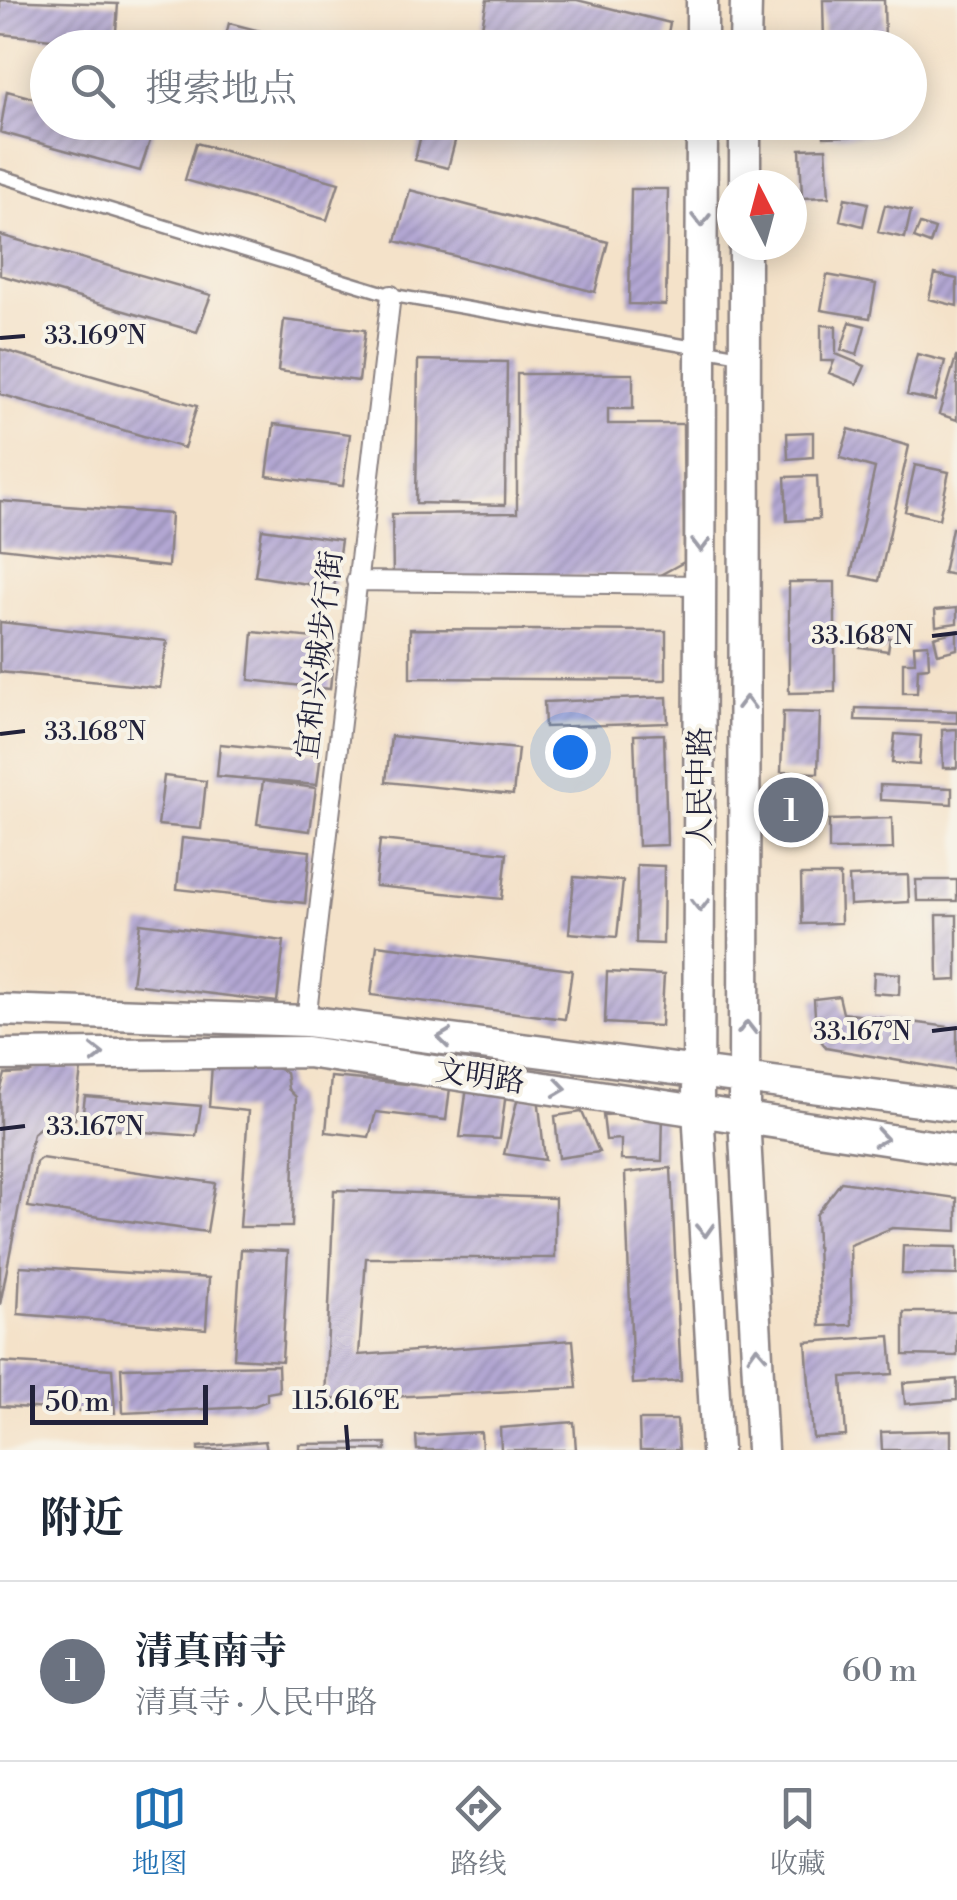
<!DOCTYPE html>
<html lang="zh">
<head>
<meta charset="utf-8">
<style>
  body { margin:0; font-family:"Libre Bodoni","Noto Serif SC",serif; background:#f6f6f7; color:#1f2937 }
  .compass { position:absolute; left:717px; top:170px; width:90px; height:90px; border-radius:50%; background:#fff; box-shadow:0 5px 25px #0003; rotate:354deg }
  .scale { position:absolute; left:30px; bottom:25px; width:178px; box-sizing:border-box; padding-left:10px; border:5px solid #22223b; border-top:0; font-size:28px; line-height:35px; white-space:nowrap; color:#22223b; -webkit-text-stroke:8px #f7f3e8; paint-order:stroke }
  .you { position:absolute; left:570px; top:752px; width:35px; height:35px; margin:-25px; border:8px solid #fff; border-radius:50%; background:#1a73e8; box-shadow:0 0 0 15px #1a73e833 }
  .badge { display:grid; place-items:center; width:65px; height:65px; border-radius:50%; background:#1f6fb2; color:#fff; font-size:32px; font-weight:700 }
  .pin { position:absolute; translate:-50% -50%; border:5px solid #fff; box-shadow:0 2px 10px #0006 }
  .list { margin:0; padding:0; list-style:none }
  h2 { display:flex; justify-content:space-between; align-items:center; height:130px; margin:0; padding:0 40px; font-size:42px }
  h2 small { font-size:32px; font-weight:400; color:#747a83 }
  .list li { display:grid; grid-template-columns:65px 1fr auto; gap:30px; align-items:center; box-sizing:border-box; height:180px; padding:0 40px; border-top:2px solid #e0e1e3 }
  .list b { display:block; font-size:38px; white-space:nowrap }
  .list p { margin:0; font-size:32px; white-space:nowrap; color:#747a83 }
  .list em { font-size:32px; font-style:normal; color:#747a83 }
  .icon { flex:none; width:55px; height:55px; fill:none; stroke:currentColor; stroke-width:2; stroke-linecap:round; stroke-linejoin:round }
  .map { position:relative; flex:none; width:957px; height:1450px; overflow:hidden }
  .search { position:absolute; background:#fff; box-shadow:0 5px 25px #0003; left:30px; right:30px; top:30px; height:110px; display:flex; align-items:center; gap:25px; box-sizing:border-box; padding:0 35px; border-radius:55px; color:#747a83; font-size:38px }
  .sheet { height:310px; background:#fff }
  nav { display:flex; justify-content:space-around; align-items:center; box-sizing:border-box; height:140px; border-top:2px solid #e0e1e3; background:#fff; font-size:28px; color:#747a83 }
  nav a { display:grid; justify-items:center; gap:5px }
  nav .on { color:#1f6fb2 }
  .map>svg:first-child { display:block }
</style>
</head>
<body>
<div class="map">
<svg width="957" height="1450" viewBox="0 0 957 1450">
  <defs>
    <pattern id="building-hatch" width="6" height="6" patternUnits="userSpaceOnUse" patternTransform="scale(2.5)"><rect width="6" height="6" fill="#b3a7d3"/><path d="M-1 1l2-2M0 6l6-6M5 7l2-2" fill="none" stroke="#9188ac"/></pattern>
  </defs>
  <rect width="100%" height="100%" fill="#f7f3e8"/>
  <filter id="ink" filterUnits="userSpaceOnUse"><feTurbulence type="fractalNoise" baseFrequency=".01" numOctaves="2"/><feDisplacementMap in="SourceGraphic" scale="20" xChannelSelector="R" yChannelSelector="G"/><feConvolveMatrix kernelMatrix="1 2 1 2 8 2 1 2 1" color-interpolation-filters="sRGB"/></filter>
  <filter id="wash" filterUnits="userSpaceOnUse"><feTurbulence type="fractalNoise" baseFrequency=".0048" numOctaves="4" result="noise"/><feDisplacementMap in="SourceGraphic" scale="40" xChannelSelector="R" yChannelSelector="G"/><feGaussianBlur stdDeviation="2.25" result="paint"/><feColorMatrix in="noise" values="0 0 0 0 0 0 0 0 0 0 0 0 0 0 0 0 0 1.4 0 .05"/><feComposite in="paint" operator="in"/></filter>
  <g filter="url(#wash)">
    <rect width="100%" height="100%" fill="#f4e2c9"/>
    <g id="blocks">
      <!-- building -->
      <path fill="url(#building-hatch)" d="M0 0 118 4 115 45 0 34Z
        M487 0H577L670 23 665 48H585L482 27Z
        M823 0H884L885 42 824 44Z
        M229 23 318 46V48H223Z
        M7 91 48 102V122H128L154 129 140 171 0 132Z
        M424 122H460L448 168 415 160Z
        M823 122H882L883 135 824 137Z
        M196 143 339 183 327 220 185 180Z
        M826 148 829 197 802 198 800 149Z
        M631 189H668L666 305 629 304Z
        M410 190 608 242 595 292 396 241Z
        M845 198 868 203 863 226 840 220Z
        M885 205 911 211 905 238 878 232Z
        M920 224 935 229 930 244 914 238Z
        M0 235 211 295 197 332 0 275Z
        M935 274 957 279V306L929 299Z
        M827 275 876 284 870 318 821 310Z
        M284 320 365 330 359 381 278 371Z
        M850 322 865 326 857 355 841 350Z
        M821 325 836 326V354L865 366 857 384 829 373 834 361H821Z
        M0 349 197 406 184 448 0 394Z
        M917 354 945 361 935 401 907 395Z
        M956 357H957V420L939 414Z
        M418 360 507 362 505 505 416 503Z
        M517 374H633V409H608V424H683L684 562 658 576 393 577 392 514 517 513Z
        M274 424 350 434 343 486 267 476Z
        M849 429 909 446 879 581 851 575 875 468 840 458Z
        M813 432V457L788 459 787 433Z
        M915 465 949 472 939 519 905 511Z
        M817 476 819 519 787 521 785 477Z
        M0 501 171 514 168 567 0 548Z
        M952 528 957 529V575L943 573Z
        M262 529 341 540 334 588 255 576Z
        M789 582H835V692L789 693Z
        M957 608V623L936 626 935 610Z
        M0 622 167 641 160 688 0 672Z
        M410 629 666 631V680L410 678Z
        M957 631V649L938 654 934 637Z
        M253 632 335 640 330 689 249 680Z
        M862 634 890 638 888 651 860 647Z
        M928 644 929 667 918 668 917 693H903V662H915L914 645Z
        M667 697 668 723 545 727 544 702Z
        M856 708 957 711V723L855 720Z
        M783 712 820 713 818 773 781 772Z
        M957 729V768H943L942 730Z
        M664 734 667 845 638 846 634 735Z
        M895 734 921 736 919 765 892 763Z
        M391 736 518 749 513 795 386 782Z
        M220 744 321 754 317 785 217 776Z
        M164 776 206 781 201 829 158 825Z
        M263 781 316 788 310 831 257 824Z
        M880 785 952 788V804L880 800Z
        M821 788 823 820 780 822 778 790Z
        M892 818 893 849 829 850V820Z
        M182 838 310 851 305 903 177 889Z
        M380 840 507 853 502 899 375 886Z
        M637 865 664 866 663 944 636 943Z
        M801 875H840L841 923 802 924Z
        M908 875 909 902 850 905 849 877Z
        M574 877 623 881 617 937 569 933Z
        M916 880H957V901H917Z
        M937 915H957V980L938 981Z
        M140 923 284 941 277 1002 132 984Z
        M377 945 572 970 565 1019 371 995Z
        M607 972 664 975 661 1026 605 1023Z
        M874 972 900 974 899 995 873 993Z
        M839 996 843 1013 957 1028V1071L826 1048 816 1033 814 999Z
        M262 1061 286 1072 288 1089 296 1097 292 1227H240L248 1111 209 1107 212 1065Z
        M41 1066 81 1069 75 1119 58 1114 33 1133 0 1305V1092L5 1074 29 1073Z
        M331 1077 450 1088 446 1120 376 1112 369 1137 326 1132Z
        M467 1087 506 1092 500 1139 460 1137Z
        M85 1096 201 1106 196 1136 81 1127Z
        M538 1096 545 1160 504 1154 518 1097Z
        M582 1112 599 1152 559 1158 555 1116Z
        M663 1112 662 1161 621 1160V1139L606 1140 603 1115Z
        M41 1158 215 1183 207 1232 28 1207 36 1162Z
        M671 1168 681 1381 633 1384 625 1173Z
        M841 1182 957 1198V1231L892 1228 850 1245 852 1325 820 1326 816 1215Z
        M334 1190 555 1198V1258H366L359 1355 573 1340 577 1388 325 1400Z
        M903 1246 957 1247V1275L902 1274Z
        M241 1249 288 1251 282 1361 234 1358Z
        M20 1266 209 1278 206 1329 18 1314Z
        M904 1312H957V1356L904 1355Z
        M890 1336 893 1374 842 1377 846 1436 813 1438 806 1342Z
        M0 1362 112 1369 115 1413 0 1406Z
        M278 1365 279 1391 267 1393V1401L251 1407 123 1413 121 1368Z
        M957 1379V1400L905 1404 903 1383Z
        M639 1420H677L679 1450H640Z
        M574 1422 576 1450H501L500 1428Z
        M951 1430V1450H882L881 1432Z
        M481 1432 482 1450H417L416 1436Z
        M265 1441 267 1450H198V1447Z
        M386 1443V1450H299V1444Z"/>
    </g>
  </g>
  <g filter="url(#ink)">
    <use href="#blocks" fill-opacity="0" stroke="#8b8282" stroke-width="2.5"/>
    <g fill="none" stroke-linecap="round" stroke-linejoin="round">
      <defs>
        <path id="service" d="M0 176 391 295 744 356"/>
        <path id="pedestrian" d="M356 581 701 585
          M306 1021 391 295"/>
        <path id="secondary" d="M702 48V0
          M745 48 746 0
          M702 122 698 1108 717 1450
          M745 185V122
          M745 245 744 1117 762 1450
          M0 1010 306 1021 957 1106
          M0 1055 307 1052 957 1150"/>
      </defs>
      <!-- service casing -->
      <use href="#service" stroke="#8b8282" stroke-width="16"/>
      <!-- pedestrian casing -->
      <use href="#pedestrian" stroke="#8b8282" stroke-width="22"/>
      <!-- secondary casing -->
      <use href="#secondary" stroke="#8b8282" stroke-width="35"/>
      <!-- service -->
      <use href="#service" stroke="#fff" stroke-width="11"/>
      <!-- pedestrian -->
      <use href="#pedestrian" stroke="#fff" stroke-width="18"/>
      <!-- secondary -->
      <use href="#secondary" stroke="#fff" stroke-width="30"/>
    </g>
    <!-- one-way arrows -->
    <defs><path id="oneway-chevron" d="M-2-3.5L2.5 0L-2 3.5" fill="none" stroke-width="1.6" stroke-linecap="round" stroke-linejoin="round" transform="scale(2.5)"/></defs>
    <g stroke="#9c9ca7">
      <use href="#oneway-chevron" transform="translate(701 220) rotate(90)"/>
      <use href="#oneway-chevron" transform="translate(701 545) rotate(90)"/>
      <use href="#oneway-chevron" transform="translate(746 703) rotate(-90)"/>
      <use href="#oneway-chevron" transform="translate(700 905) rotate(90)"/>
      <use href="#oneway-chevron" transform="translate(747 1028) rotate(-90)"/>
      <use href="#oneway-chevron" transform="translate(444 1038) rotate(-173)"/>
      <use href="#oneway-chevron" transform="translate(97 1054)"/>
      <use href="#oneway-chevron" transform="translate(560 1088) rotate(8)"/>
      <use href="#oneway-chevron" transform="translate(881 1138) rotate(9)"/>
      <use href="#oneway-chevron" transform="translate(705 1230) rotate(87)"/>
      <use href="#oneway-chevron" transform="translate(757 1353) rotate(-93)"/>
    </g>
  </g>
  <!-- ticks -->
  <path fill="none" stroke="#22223b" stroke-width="4" d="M0 338 25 336M932 636 957 633M0 734 25 731M932 1031 957 1028M0 1129 25 1126M346 1425 348 1450"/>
  <g text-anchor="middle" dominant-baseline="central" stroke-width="8" stroke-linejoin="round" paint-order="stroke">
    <!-- street labels -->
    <g font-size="30" fill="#22223b" stroke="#f7f3e8">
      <text transform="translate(320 655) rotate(-83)">宜和兴城步行街</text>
      <text transform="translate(701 787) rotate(-90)">人民中路</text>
      <text transform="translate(480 1077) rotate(8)">文明路</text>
    </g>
  </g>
  <g font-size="25" text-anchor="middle" fill="#22223b" stroke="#f7f3e8" stroke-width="8" stroke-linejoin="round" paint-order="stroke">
    <text x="95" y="344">33.169°N</text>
    <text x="862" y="644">33.168°N</text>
    <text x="95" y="740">33.168°N</text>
    <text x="862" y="1040">33.167°N</text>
    <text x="95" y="1135">33.167°N</text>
    <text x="346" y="1409">115.616°E</text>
  </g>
</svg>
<svg class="compass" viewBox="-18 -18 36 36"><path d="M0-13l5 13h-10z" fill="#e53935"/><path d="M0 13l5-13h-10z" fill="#747a83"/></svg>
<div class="scale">50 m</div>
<div class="you"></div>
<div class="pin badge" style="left:791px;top:810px;background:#6b7280">1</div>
<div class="search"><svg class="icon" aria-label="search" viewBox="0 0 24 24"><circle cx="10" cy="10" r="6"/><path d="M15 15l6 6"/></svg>搜索地点</div>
</div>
<section class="sheet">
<h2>附近<small></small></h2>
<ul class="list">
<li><span class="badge" style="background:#6b7280">1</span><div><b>清真南寺</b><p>清真寺 · 人民中路</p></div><em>60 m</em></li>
</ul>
</section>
<nav>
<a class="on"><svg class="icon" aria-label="map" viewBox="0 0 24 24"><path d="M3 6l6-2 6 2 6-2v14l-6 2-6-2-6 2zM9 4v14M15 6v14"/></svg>地图</a>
<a><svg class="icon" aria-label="directions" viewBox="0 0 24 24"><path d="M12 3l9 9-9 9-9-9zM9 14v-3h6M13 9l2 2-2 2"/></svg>路线</a>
<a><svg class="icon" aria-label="saved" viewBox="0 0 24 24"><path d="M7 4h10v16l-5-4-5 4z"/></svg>收藏</a>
</nav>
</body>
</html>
